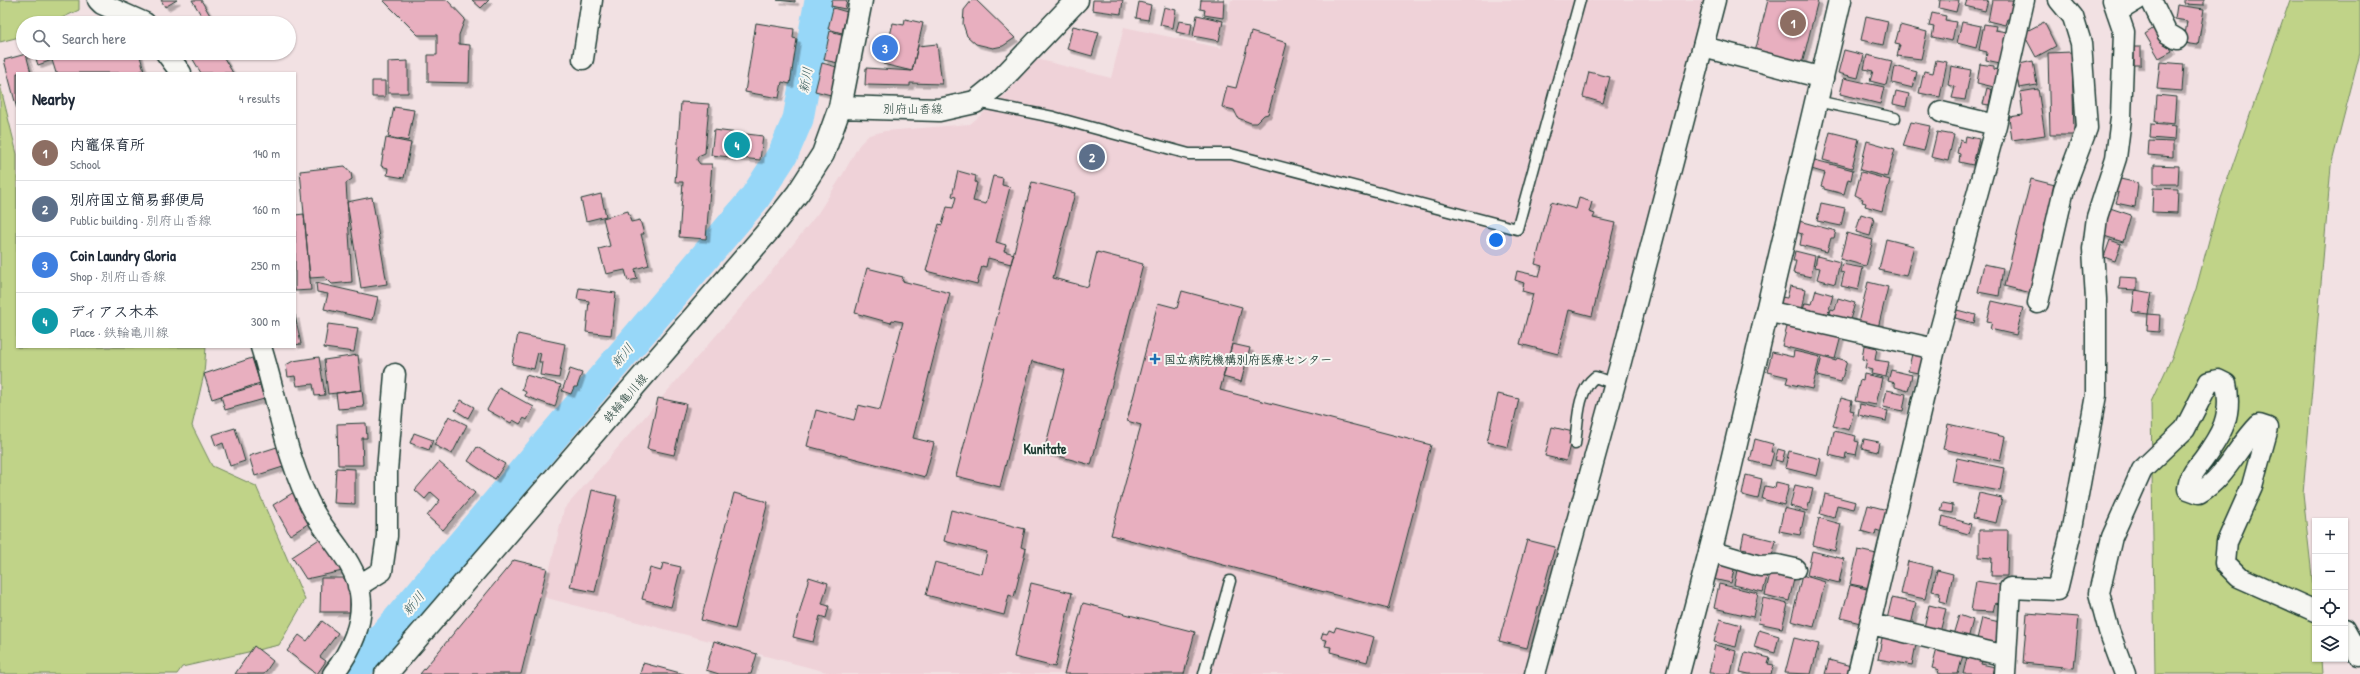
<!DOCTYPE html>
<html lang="en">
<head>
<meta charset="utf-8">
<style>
  body { margin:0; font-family:"Patrick Hand","Klee One",sans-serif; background:#f2f2f3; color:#1f2937 }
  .controls { position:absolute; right:12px; bottom:12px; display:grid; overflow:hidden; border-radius:0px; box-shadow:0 1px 3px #0004 }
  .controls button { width:36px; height:36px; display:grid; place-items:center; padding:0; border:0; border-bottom:1px solid #e0e1e3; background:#fff; color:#1f2937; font:20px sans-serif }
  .you { position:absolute; left:1496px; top:240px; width:14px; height:14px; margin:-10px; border:3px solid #fff; border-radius:50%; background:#1a73e8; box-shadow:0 0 0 6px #1a73e833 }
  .badge { display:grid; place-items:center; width:26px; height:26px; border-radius:50%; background:#ea580c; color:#fff; font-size:13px; font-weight:700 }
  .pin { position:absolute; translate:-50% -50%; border:2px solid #fff; box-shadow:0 1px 4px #0006 }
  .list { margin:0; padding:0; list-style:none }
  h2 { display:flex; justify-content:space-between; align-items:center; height:52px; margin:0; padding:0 16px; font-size:17px }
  h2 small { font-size:13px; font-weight:400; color:#747a83 }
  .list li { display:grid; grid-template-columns:26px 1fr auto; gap:12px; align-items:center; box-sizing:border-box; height:56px; padding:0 16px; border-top:1px solid #e0e1e3 }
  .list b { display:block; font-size:15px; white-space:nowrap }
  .list p { margin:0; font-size:13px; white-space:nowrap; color:#747a83 }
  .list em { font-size:13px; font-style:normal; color:#747a83 }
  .icon { flex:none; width:22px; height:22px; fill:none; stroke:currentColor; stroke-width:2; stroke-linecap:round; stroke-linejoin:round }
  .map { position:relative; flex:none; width:2360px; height:674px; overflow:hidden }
  .search { position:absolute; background:#fff; box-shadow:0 1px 3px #0004; left:16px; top:16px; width:280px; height:44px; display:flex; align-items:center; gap:10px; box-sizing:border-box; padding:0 14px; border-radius:22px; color:#747a83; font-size:15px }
  .panel { position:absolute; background:#fff; box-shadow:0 1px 3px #0004; left:16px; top:72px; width:280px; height:276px; border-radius:0px }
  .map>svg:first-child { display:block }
</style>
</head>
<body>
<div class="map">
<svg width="2360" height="674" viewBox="0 0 2360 674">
  <defs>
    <filter id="shadow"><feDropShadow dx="3.5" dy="3.5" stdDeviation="0" flood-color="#0004"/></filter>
  </defs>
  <rect width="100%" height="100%" fill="#f2e1e3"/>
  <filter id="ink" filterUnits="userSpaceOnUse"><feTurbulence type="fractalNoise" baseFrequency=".025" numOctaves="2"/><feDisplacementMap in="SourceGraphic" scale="8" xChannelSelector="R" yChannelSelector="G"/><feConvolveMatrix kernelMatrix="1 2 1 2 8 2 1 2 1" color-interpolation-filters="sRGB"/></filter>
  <g filter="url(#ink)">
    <!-- built -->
    <path fill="#efd2d8" d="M1231 0H1708L1605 391 1525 674H834L543 597 564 509 763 282 818 213 843 174 859 145 869 135 885 131 970 124 1005 95 1037 59 1111 78 1124 27 1221 48Z"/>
    <!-- green -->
    <path fill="#c0d388" stroke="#70885e" d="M0 0H79V10L51 23H23V36L0 42Z
      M2290 0H2360V53L2331 166 2303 494 2315 604V659H2321L2322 674H2155L2151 402 2172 357 2196 289 2217 210Z
      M0 85 17 154V347H206L204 374 192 426 212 466 256 486 305 600 279 645 182 667 177 674H0Z"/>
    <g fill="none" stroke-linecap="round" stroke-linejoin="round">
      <!-- river -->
      <path stroke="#97d7f8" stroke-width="31" d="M352 674 754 199 783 154 798 119 820 0"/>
    </g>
    <!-- building -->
    <path fill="#e8afbf" stroke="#1f3d34" filter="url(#shadow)" d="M161 0H177L165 7Z
      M192 0H201L214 22 200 23 204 20Z
      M383 0H447L465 19 459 35V44L470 45 469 83 428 82V55H437V35H418Z
      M472 0H489L481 8Z
      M777 0H795V2Z
      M832 0H847L845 9 831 6Z
      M972 0H976L1015 38 1003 46 993 48 976 44 967 36 963 24 964 10Z
      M1093 0H1123L1121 14 1092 10Z
      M1201 0H1224L1223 18 1204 15 1205 10 1200 9Z
      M1768 0H1818L1802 64 1755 52Z
      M1940 0H1959L1956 12 1939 8Z
      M1967 0H1988L1985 11 1965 6Z
      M1992 0H2016L2010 19H2007L2005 25 1988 21Z
      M2184 0H2204V5L2184 4Z
      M1139 2 1151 5 1148 20 1136 18Z
      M2177 5 2204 9 2198 45 2184 43 2187 21 2175 19Z
      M1164 7 1176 10 1173 28 1160 25Z
      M833 8 847 12 842 33 828 29Z
      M1932 13 1946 16 1945 20 1956 22 1952 41 1932 37 1934 27 1929 26Z
      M1197 15 1223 21 1219 41 1193 36Z
      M1866 16 1888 21 1883 45 1861 40Z
      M97 19 99 23H85Z
      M905 19 923 23 912 71 883 64 893 23 904 25Z
      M1179 21 1192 23 1190 35 1176 32Z
      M1962 22 1981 26 1976 48 1957 43Z
      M2044 22 2056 46 2036 57 2023 33Z
      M756 23 794 29 793 38 797 39 790 84 782 82 779 98 745 92Z
      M1984 24 1996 26 1995 30 2007 32 2000 63 1986 60 1987 52 1979 50Z
      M1900 25 1927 32 1921 59 1897 56 1900 45 1895 44Z
      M1073 26 1099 32 1092 56 1067 49Z
      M2157 26 2172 51 2159 58 2145 34Z
      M830 31 845 35 838 63 824 60Z
      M1251 32 1287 43 1268 114 1264 115 1256 123H1251L1238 118 1234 110 1222 107 1227 86 1236 88Z
      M937 44 942 84 910 83V86L865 85 866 68 912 71 918 46Z
      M2134 47H2141V65H2134Z
      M1844 50 1864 55 1858 78 1838 73Z
      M2072 52 2074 135H2050L2048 53Z
      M34 53H139L144 70 135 73H56L52 60 38 65Z
      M196 53H221L233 73H201L191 56Z
      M26 54 31 73H17V109L4 60Z
      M1867 55 1892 61 1886 85 1870 81 1873 71 1864 69Z
      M1936 60 1947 62 1940 97 1919 93 1924 71 1933 73Z
      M408 61V93H388V62Z
      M2033 61 2037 85 2019 88 2015 65Z
      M2160 62 2184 64 2182 91 2157 89Z
      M822 63 837 67 831 95 815 91Z
      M1980 64 1994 66V69L1998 70 1994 87 1977 83Z
      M1895 66 1917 72 1913 88 1892 83Z
      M1951 66 1971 70 1965 100 1952 98 1955 87 1948 85Z
      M1589 72 1610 77 1603 103 1583 97Z
      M1844 78 1884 87 1880 104 1840 94Z
      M372 81H385V97H372Z
      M1987 88 1992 90 1989 105 1983 104Z
      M2038 89 2045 135 2012 140 2009 117 2023 115 2020 92Z
      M1896 91 1909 94 1906 107 1893 104Z
      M2157 95 2176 97 2174 124 2155 122Z
      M681 102 709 104 705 153 698 156 697 160 700 164H712L706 239 679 237 683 182H675Z
      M394 107 414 110 408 141 388 137Z
      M1911 122 1930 126 1924 151 1903 146Z
      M2151 124 2176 126 2175 140 2150 138Z
      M714 130 763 136 760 160 711 155Z
      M1830 132 1859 139 1852 168 1823 160Z
      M1937 132 1954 135 1948 161 1931 157Z
      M1966 136 1979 139 1973 165 1959 162 1960 154 1957 153 1960 140 1965 142Z
      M386 138 411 143 404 178 387 175 388 168 381 166Z
      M1867 141 1895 149 1887 177 1860 170Z
      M2149 141 2173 142V157L2148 155Z
      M1811 159 1853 170 1851 180 1848 179 1844 194 1824 189V187L1821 186 1825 173 1808 168Z
      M2154 165 2179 166 2178 184H2154Z
      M345 166 351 173 352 179 346 183 352 282 332 284 325 277 310 278 300 171Z
      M958 171 976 176 975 182 977 183 973 201 986 204 993 176 1003 178 1002 185 1010 187 996 242 1006 245 1004 251 1014 254 1011 264 988 258 986 267 982 266 977 284 926 271 939 224 942 225 947 207 953 208 956 197 952 196Z
      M1861 172 1890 180 1882 211 1865 206 1866 203 1862 202 1863 199 1855 195Z
      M2116 178 2138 183 2135 207 2116 203 2119 193 2113 191Z
      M2031 179 2059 186 2031 293 2004 286Z
      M1032 182 1075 193 1053 278 1088 287 1097 252 1143 264 1091 465 1044 452 1065 370 1032 361 1000 487 956 476Z
      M2153 188 2178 189 2177 213 2152 212Z
      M601 194 606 216 586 221 581 199Z
      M372 197 387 284 361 288 347 202Z
      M1579 198 1592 202 1589 212 1595 214 1593 218 1615 223 1592 316 1569 310 1558 354 1520 344 1533 294 1522 291 1524 283 1515 280 1517 271 1539 276 1542 266 1535 264 1551 202 1576 209Z
      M1821 203 1845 208 1841 226 1817 221Z
      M2110 208 2131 215 2123 242 2101 235Z
      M628 211 631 222 640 220 644 234H641L649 265 635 269 637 279 628 281 625 270 606 274 599 249 610 246 603 218Z
      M304 214 311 290 295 291V215Z
      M1861 214 1874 218 1870 236 1856 232Z
      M1799 221 1836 231 1834 238H1831L1827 252 1800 245 1802 234 1796 232Z
      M1847 233 1873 240 1866 266 1840 259Z
      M1886 239 1914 246 1906 276 1879 270Z
      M2110 240 2121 244 2115 261 2104 257Z
      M1795 251 1815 256 1811 277 1793 273 1796 261H1793Z
      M1817 256 1840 262 1835 284 1817 279 1820 268 1815 267Z
      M1842 264 1863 268 1858 290 1841 286 1844 273 1840 272Z
      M1984 264 2003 268 1999 296 1978 292Z
      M867 268 903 277 902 281 950 293 913 438 934 443 925 477 807 446 816 410 854 420 858 405 880 410 903 322 892 320 891 323 855 313Z
      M2120 277 2137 278V290L2119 289Z
      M1868 282 1888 287 1878 328 1858 323Z
      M316 283 378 297 373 320 324 309 328 294 317 292Z
      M1790 286 1806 289 1802 311 1779 306 1781 297 1787 298Z
      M579 288 616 293 611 335 586 332 589 301 577 299Z
      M1816 290 1833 295 1827 317 1803 310 1805 303 1812 304Z
      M2135 290 2152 293 2148 314 2132 312Z
      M1182 291 1242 307 1220 390 1431 445 1388 609 1111 535 1141 425 1127 421 1158 303 1177 308Z
      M1838 298 1855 303 1849 323 1829 317 1831 309 1835 310Z
      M1992 301 2023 308 2016 335 1990 329 1992 322 1987 321Z
      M1957 310 1976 315 1974 323 1955 318Z
      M2148 314 2160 315 2159 332 2147 331Z
      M295 315 301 344 295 345Z
      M1788 323 1841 336 1835 359 1782 346Z
      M328 324 358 328 354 352 324 348Z
      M518 334 565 344 559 378 540 375 542 362H539L541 353 538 352 534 369 512 364Z
      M1232 344 1250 348 1241 382 1223 377Z
      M1864 345 1877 348 1875 360 1889 362 1886 377 1871 374 1872 370 1865 368 1867 360 1862 359Z
      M1794 351 1820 357 1812 389 1786 383 1788 377 1767 372 1772 352 1793 357Z
      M1912 354 1927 357 1923 374 1908 371Z
      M358 355 362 390 328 394 324 360Z
      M319 357 325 395 315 396 313 384 297 386 295 376 288 377 286 365 293 361Z
      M1822 357 1836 361 1837 358 1847 361 1841 382 1817 376Z
      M252 358 260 383 212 399 204 374Z
      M570 369 582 373 577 387H574L571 394 562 391Z
      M1891 370 1912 375 1908 391 1895 387V383L1888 381Z
      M1864 374 1882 378 1876 405 1855 401 1860 380 1863 381Z
      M526 375 561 385 555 407 525 396 526 392 522 390Z
      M260 385 264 399 225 410 221 396Z
      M499 388 534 407 527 420 524 418 520 424 513 420 511 423 487 410Z
      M362 390 364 407 338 409 336 393Z
      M1887 390 1906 394 1903 411 1883 407Z
      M1498 394 1519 399 1508 447 1487 442Z
      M658 398 686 404 674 455 647 449Z
      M1841 398 1852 401 1850 410 1854 411 1849 430 1833 426Z
      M461 400 474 407 468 418 455 410Z
      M1860 404 1888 411 1886 421 1858 415Z
      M449 416 467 425 452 454 434 445Z
      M366 423 367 438H362L363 465H338L337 424Z
      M1948 424 2005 437 2000 461 1943 449Z
      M1552 427 1573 432 1566 461 1545 456Z
      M235 428 245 461 230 466 223 443 216 446 212 435Z
      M1834 431 1856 436 1855 441 1859 442 1856 455 1846 453 1845 459 1829 455Z
      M414 433 433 440 429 450 410 443Z
      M1755 439 1773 444 1771 452H1774L1770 466 1750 461Z
      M1864 439 1879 442 1877 452 1862 448Z
      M280 446 286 466 255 476 249 456Z
      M477 447 505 464 495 479 468 461Z
      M1778 449 1785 451 1782 462 1775 460Z
      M1789 451 1821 459 1817 476 1785 468Z
      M1957 458 2004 468 2000 491 1952 482Z
      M439 462 475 493 443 530 427 516 440 500 431 492 425 499 415 490Z
      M336 468 355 469V504L334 503Z
      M1746 475 1762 479 1758 499 1742 495Z
      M1776 482 1789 485 1784 505 1762 499 1765 486 1775 488Z
      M1795 485 1813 489 1807 511 1790 506Z
      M299 489 316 519 290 535 273 505Z
      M592 490 617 496 595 592 570 587Z
      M734 493 768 502 735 629 701 620Z
      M1979 493 2002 498 1996 523 1973 518Z
      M1825 494 1856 502 1854 509 1837 505 1834 518 1820 514Z
      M1943 503 1953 505 1952 513 1941 511Z
      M1868 505 1891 511 1888 534 1876 530 1875 535 1861 531Z
      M1784 508 1805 513 1800 535 1779 531Z
      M951 510 1025 529 1021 547 1026 549 1014 597 1009 595 1004 615 926 595 935 562 982 574 987 552 944 541Z
      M1943 516 1971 524 1968 534 1941 526Z
      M1819 518 1841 524 1835 551 1813 545Z
      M1979 530H2008L2007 576H1991L1992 558 1979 557Z
      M1744 533 1776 541 1770 563 1744 557 1747 549 1741 548Z
      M324 536 347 570 306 579 292 557Z
      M1527 540 1555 547 1527 648 1499 641Z
      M1858 550 1877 554 1870 588 1850 584Z
      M1812 551 1844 559 1839 583 1807 575Z
      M514 560 547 568 521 674H420Z
      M1908 561 1933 567 1925 599 1901 594Z
      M663 563 681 567 671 607 642 599 650 568 661 571Z
      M1717 564 1735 565 1731 583 1713 579Z
      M1771 569 1795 575 1789 601 1765 595Z
      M1737 570 1767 577 1763 592 1734 585Z
      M1937 570 1953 574 1947 603 1939 601 1940 593 1932 591Z
      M1802 575 1825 582 1814 627 1791 621Z
      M809 577 828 583 822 604 829 606 826 618 820 616 813 642 793 637Z
      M321 578H350V612H320Z
      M1976 581 2003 585 2000 604 1995 603 1993 612 1971 611Z
      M1031 583 1072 593 1055 667 1014 657Z
      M1719 584 1758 593 1753 617 1714 608Z
      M1850 585 1871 590 1864 624 1841 618Z
      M1763 598 1788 604 1782 628 1758 623Z
      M1892 598 1916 603 1911 625 1887 619Z
      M1083 603 1195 632 1184 674H1064Z
      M1929 605 1946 609 1940 632 1924 628Z
      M2027 613 2079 617 2074 668 2023 663Z
      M1959 615 1973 620 1968 639 1953 635Z
      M1982 618 2004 623 2000 645 1977 639Z
      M1720 619 1741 625 1736 647 1714 642Z
      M322 621 338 633 320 657 326 661 317 674 287 651 299 635 307 641Z
      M1336 627 1374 637 1367 662 1330 652 1331 647 1325 646 1327 640 1321 639 1323 633 1327 634 1329 630 1334 632Z
      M1759 630 1779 636 1775 653 1754 647Z
      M1883 633 1917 639 1912 665 1878 659Z
      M1794 638 1819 644 1811 674 1785 673Z
      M714 641 757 654 751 674H719L706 670Z
      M1715 645 1736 651 1731 674 1709 673Z
      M1938 645 1963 655 1958 674H1942L1938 673 1939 670 1932 668Z
      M254 646 273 661 264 674H235Z
      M1745 652 1770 658 1768 664 1774 665 1771 674H1749L1740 672Z
      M1968 653 1983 656 1981 664 1995 667 1993 674H1963Z
      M1829 660 1851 666 1849 674H1825Z
      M643 663 684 674H640Z"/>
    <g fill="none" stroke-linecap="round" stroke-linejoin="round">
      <defs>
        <path id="lane" d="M1817 101 1895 118
          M977 102 1053 117 1189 154H1231L1517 229 1580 0
          M1575 444C1578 423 1577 391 1595 377L1615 384
          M1204 674 1230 581"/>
        <path id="street" d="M98 0 102 4 145 23
          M2151 0 2167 33 2177 39
          M2117 12 2137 0
          M1703 47 1823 78
          M166 53 181 73
          M583 59 592 0
          M1941 112 1996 125
          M2038 303 2064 189 2087 128 2081 43 2073 17 2059 0
          M1766 311 1935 349
          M261 347C278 401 286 461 314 512 328 538 355 561 360 593 365 621 350 653 333 674
          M1710 551 1760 566 1777 565 1795 569
          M358 586 382 571 387 536V471L395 374
          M1871 624 2006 656
          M2345 629 2360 656
          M1535 674 1620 365 1715 0
          M1858 674 1935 349 1996 125 2024 0
          M2005 674 2010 588 2057 590 2072 528 2096 395V299L2093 249 2097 217 2116 158 2121 118 2124 32 2113 0
          M2125 674 2109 631 2099 593 2112 537 2142 470 2185 429 2209 382 2218 380 2226 384C2233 416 2221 435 2203 460 2195 470 2189 477 2188 489L2199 493C2226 477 2237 447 2259 425L2268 428 2252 486 2227 542 2225 563 2239 577 2315 611"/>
        <path id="secondary" d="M861 0 840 107 939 110 975 102 996 85 1077 0
          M386 674 769 230 798 193 823 154 840 107
          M1678 674 1715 533 1840 0"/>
      </defs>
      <!-- lane casing -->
      <use href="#lane" stroke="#1f3d34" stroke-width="13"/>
      <!-- street casing -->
      <use href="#street" stroke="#1f3d34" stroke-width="23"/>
      <!-- secondary casing -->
      <use href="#secondary" stroke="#1f3d34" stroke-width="25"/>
      <!-- lane -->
      <use href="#lane" stroke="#f6f6f2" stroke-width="10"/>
      <!-- street -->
      <use href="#street" stroke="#f6f6f2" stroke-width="20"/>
      <!-- secondary -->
      <use href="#secondary" stroke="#f6f6f2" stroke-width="22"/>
    </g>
  </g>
  <!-- markers -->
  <path fill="#1f6fb2" stroke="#f6f6f2" stroke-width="1.5" d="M1153 353h4v4h4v4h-4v4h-4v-4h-4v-4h4z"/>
  <g text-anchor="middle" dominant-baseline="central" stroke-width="4" stroke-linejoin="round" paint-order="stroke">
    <!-- street labels -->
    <g font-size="12" fill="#1f3d34" stroke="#f6f6f2">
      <text x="913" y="108">別府山香線</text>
      <text transform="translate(625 398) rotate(-49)">鉄輪亀川線</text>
    </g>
    <!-- poi labels -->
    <g font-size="12" font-weight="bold" fill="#1f3d34" stroke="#f6f6f2" text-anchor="start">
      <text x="1164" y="359">国立病院機構別府医療センター</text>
    </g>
    <!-- water labels -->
    <g font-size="13" font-style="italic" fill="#375c5b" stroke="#f6f6f2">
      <text transform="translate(805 80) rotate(-80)">新川</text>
      <text transform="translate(622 355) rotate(-50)">新川</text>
      <text transform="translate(413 603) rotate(-50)">新川</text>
    </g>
    <!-- quarter labels -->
    <g font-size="14" font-weight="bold" fill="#1f3d34" stroke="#f6f6f2">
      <text x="1045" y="448">Kunitate</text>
    </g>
  </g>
</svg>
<div class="controls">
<button>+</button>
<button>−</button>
<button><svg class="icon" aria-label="locate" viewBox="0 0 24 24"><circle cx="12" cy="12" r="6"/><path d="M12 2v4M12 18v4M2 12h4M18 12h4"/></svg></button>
<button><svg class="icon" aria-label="layers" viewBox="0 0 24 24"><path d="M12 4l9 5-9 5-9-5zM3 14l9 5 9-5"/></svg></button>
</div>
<div class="you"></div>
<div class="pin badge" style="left:1793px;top:23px;background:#8d6e63">1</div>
<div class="pin badge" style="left:1092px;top:157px;background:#5c6f8a">2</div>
<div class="pin badge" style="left:885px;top:48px;background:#3f7fe0">3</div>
<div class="pin badge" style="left:737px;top:145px;background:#0f9aa8">4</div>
<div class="search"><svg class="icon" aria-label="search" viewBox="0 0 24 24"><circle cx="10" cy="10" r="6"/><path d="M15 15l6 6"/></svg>Search here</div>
<section class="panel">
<h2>Nearby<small>4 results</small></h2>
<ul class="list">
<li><span class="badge" style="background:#8d6e63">1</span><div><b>内竈保育所</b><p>School</p></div><em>140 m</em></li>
<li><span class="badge" style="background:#5c6f8a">2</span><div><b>別府国立簡易郵便局</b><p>Public building · 別府山香線</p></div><em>160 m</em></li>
<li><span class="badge" style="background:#3f7fe0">3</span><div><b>Coin Laundry Gloria</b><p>Shop · 別府山香線</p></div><em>250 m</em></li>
<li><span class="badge" style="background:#0f9aa8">4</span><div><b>ディアス木本</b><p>Place · 鉄輪亀川線</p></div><em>300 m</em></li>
</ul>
</section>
</div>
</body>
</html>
